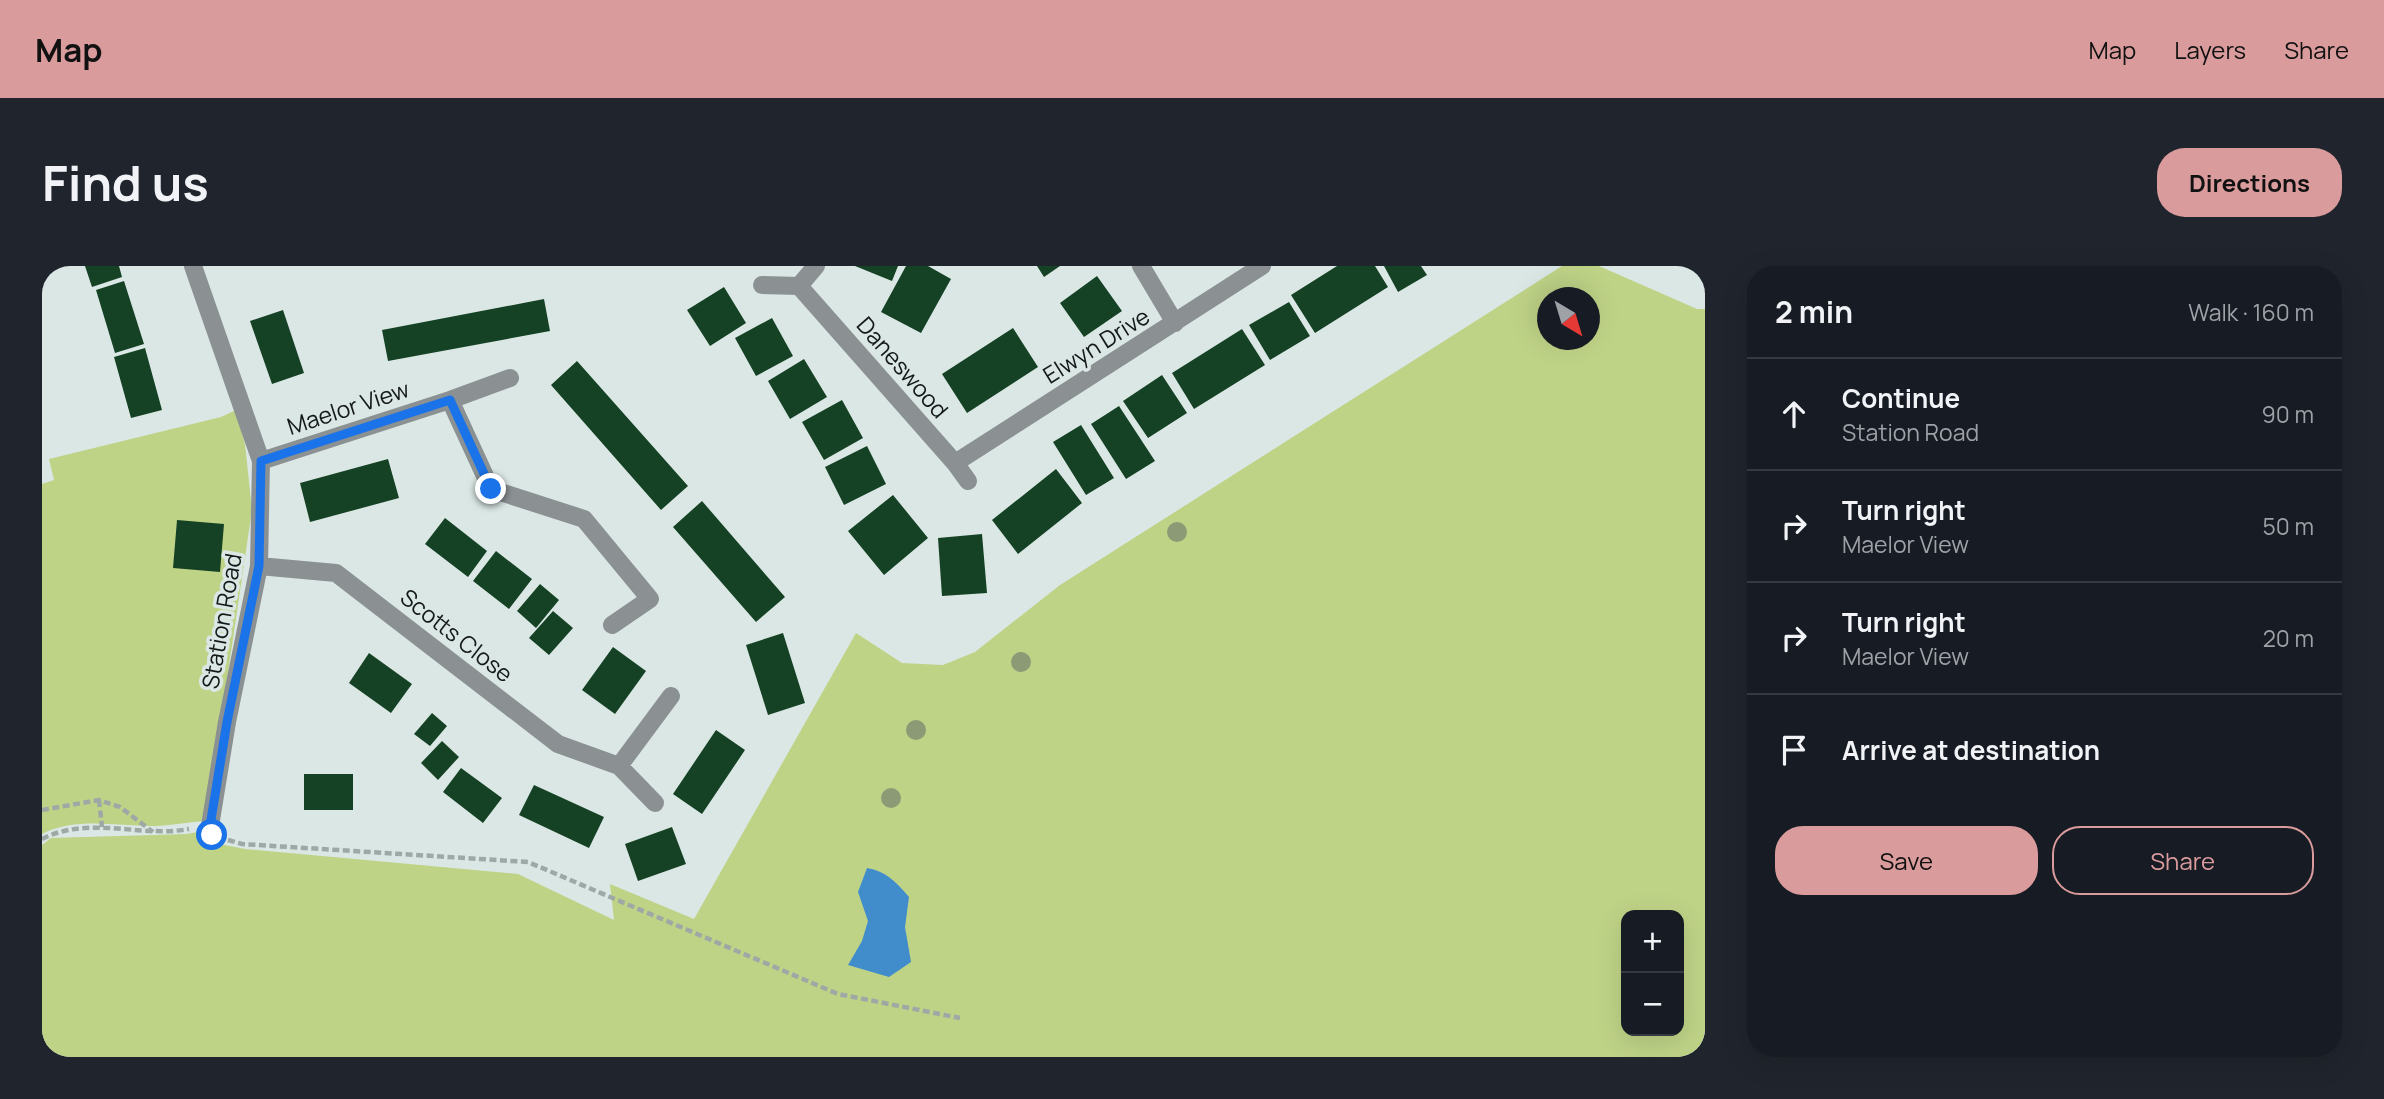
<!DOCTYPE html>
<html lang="en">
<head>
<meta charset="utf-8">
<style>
  body { margin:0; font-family:Manrope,sans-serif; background:#20242c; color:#f1f3f6 }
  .controls { position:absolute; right:21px; bottom:21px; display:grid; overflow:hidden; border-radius:14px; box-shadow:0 7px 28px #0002 }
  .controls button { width:63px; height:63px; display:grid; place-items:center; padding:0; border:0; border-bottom:2px solid #363941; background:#171b24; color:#f1f3f6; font:35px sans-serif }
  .compass { position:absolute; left:1495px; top:21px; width:63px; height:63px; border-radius:50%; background:#171b24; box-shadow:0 7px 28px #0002; rotate:142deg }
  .stop { position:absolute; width:21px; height:21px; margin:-16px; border:5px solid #1a73e8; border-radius:50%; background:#fff }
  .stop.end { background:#1a73e8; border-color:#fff; box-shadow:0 2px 7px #0008 }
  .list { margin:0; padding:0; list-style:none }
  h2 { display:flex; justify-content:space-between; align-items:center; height:91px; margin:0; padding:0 28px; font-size:30px }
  h2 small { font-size:23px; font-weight:400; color:#9ea1a6 }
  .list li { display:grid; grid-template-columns:46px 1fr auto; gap:21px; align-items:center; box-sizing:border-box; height:112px; padding:0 28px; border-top:2px solid #363941 }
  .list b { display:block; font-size:26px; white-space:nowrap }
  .list p { margin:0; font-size:23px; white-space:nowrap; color:#9ea1a6 }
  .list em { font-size:23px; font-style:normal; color:#9ea1a6 }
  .actions { display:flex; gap:14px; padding:21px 28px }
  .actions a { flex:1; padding:16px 0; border:2px solid #da9b9c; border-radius:28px; text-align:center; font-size:24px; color:#da9b9c }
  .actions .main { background:#da9b9c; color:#111 }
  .icon { flex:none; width:38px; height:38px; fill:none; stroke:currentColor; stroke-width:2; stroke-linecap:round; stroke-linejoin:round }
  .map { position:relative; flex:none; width:1663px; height:791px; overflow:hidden; border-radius:28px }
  header { display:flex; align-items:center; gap:42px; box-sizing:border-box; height:98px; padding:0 35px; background:#da9b9c; color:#111 }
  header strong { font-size:33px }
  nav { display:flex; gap:38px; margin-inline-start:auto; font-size:24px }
  .intro { display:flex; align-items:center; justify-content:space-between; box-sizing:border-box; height:168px; padding:0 42px }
  h1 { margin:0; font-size:49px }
  .button { padding:18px 32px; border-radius:28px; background:#da9b9c; color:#111; font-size:24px; font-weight:700 }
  main { display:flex; gap:42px; padding:0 42px }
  aside { flex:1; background:#171b24; border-radius:28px; box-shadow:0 7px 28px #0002 }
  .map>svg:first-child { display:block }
</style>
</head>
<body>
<header>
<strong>Map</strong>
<nav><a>Map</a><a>Layers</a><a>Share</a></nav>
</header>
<div class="intro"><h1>Find us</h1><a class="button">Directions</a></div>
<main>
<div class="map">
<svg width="1663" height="791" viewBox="0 0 1663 791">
  <rect width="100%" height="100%" fill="#dae7e4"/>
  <!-- green -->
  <path fill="#bfd387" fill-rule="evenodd" d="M1520 0H1557L1655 43H1663V791H0V579L9 572 145 568 166 564 168 576 203 583 476 608 572 654 568 618 652 653 814 367 860 397 901 399 933 386 1018 319ZM1506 32H1548V74H1506ZM1584 649H1637V765H1584Z
    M194 144 203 178 210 244 164 555C148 556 131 559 115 560 77 561 36 550 0 568V218L12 214 7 193 179 151Z"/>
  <!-- water -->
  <path fill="#418dcb" d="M825 602C844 605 854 616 867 631L863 661 869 696 847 711 806 699 820 675 826 655 816 626Z"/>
  <!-- building -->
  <path fill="#154225" d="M43 0H77L80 11 50 21Z
    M813 0H856L850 15Z
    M864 0H886L909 13 879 67 839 46Z
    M995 0H1018L1002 11Z
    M1295 0H1333L1346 21 1273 67 1249 29Z
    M1342 0H1379L1385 9 1356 26Z
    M1055 10 1080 45 1042 71 1018 37Z
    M82 15 102 78 73 87 54 24Z
    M682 21 704 57 668 80 645 44Z
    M502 33 508 65 346 95 340 64Z
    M1247 36 1268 70 1228 94 1207 59Z
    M241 44 262 107 230 118 208 55Z
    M730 52 751 90 714 110 693 72Z
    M971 62 996 101 925 147 900 108Z
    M1200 63 1223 99 1152 143 1130 107Z
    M103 82 120 144 89 152 72 91Z
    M762 93 785 131 748 153 726 115Z
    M535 95 646 220 619 244 509 119Z
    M1120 109 1145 147 1106 172 1081 135Z
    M800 134 821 172 782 194 760 156Z
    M1077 140 1113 195 1084 213 1049 158Z
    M1039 159 1072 212 1044 229 1011 176Z
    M825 180 844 218 802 239 783 201Z
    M346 193 357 232 268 256 258 217Z
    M1014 203 1040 237 976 288 950 254Z
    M851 229 886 272 842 309 806 265Z
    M660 235 743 331 714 356 631 261Z
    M403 252 445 285 426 311 383 278Z
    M135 254 182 258 178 306 131 302Z
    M940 268 945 327 900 330 896 272Z
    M454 285 490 313 467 343 431 315Z
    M498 318 517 334 494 362 475 345Z
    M511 345 531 362 507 389 487 372Z
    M741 367 763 437 726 449 704 379Z
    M571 381 604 405 573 448 540 424Z
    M327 387 370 418 349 447 307 417Z
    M390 447 405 460 388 480 372 468Z
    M674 464 703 484 660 548 631 528Z
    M400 475 417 491 396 514 379 497Z
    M419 502 460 532 441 557 401 526Z
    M262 508H311V544H262Z
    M492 519 562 551 547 582 477 549Z
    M630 561 644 598 596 615 583 578Z"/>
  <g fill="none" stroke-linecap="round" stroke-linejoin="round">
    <!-- path -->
    <path stroke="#9ea9a6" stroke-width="4.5" stroke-dasharray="7 3.5" stroke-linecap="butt" d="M57 534 60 561
      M0 544 57 534 78 541 111 566
      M0 573C47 549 98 572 147 563
      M186 574 200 578 486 596 796 728 918 752"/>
    <!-- street -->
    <path stroke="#8b9092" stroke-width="18" d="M151 0 219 195 217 300 185 456 168 560
      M1099 0 1133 57
      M720 19 757 20 913 197 926 215
      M757 20 774 0
      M408 134 449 223 542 253 608 333 570 359
      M219 195 408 134 468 112
      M913 197 1220 0
      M217 300 294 307 516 478 577 500 629 430
      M577 500 613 537"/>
  </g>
  <!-- trees -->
  <g fill="#8c9a75">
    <circle cx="1135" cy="266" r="10"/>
    <circle cx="979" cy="396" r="10"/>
    <circle cx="874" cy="464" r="10"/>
    <circle cx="849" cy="532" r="10"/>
  </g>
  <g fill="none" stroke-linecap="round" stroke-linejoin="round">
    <!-- route -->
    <path stroke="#1a73e8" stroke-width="9" d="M170 569 168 560 185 456 217 300 219 195 408 134 449 223"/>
  </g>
  <g text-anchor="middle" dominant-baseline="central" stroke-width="7" stroke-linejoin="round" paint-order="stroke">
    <!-- street labels -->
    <g font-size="23" fill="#141918" stroke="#dae7e4">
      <text transform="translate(1054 79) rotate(-32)">Elwyn Drive</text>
      <text transform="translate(861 101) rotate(49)">Daneswood</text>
      <text transform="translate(306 141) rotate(-18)">Maelor View</text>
      <text transform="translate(179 355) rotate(-80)">Station Road</text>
      <text transform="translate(415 369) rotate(38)">Scotts Close</text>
    </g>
  </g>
</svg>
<div class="controls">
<button>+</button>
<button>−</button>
</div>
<svg class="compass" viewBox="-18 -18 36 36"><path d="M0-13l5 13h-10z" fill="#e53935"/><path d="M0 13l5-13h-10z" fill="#9ea1a6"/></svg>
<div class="stop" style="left:170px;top:569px"></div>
<div class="stop end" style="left:449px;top:223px"></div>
</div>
<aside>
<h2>2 min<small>Walk · 160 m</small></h2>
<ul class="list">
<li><svg class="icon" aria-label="ahead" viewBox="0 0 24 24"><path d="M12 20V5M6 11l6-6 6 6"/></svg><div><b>Continue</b><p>Station Road</p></div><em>90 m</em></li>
<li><svg class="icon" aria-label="right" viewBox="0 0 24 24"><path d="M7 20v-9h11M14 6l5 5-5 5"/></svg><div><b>Turn right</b><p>Maelor View</p></div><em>50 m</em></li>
<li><svg class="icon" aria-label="right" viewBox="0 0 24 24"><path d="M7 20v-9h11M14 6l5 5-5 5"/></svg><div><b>Turn right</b><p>Maelor View</p></div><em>20 m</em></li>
<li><svg class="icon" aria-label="arrive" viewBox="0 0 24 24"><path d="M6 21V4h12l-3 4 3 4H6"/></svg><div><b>Arrive at destination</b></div></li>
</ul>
<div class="actions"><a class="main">Save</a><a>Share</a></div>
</aside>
</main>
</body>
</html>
